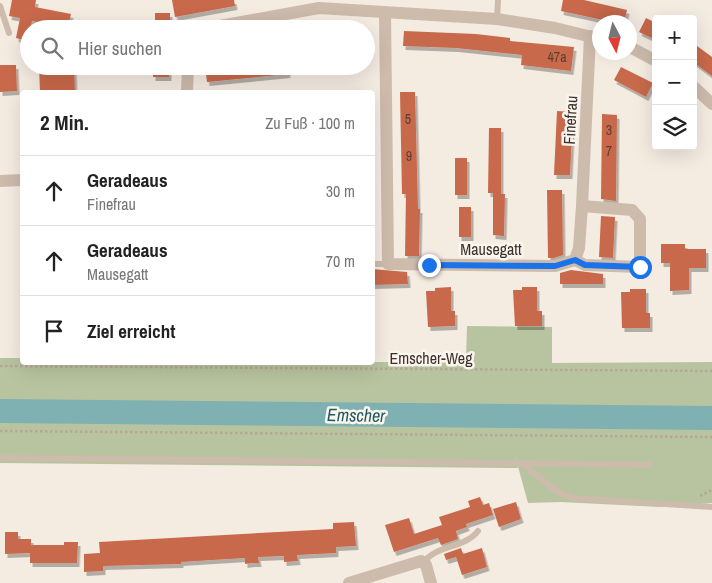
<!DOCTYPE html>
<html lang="de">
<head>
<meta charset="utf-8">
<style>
  body { margin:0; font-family:"Archivo Narrow",sans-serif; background:#f2f2f2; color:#222 }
  .controls { position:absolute; right:15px; top:15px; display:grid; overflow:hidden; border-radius:5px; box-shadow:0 5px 20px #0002 }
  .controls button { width:45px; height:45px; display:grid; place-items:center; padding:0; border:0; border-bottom:1px solid #e0e0e0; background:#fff; color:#222; font:25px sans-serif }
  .compass { position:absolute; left:592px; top:15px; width:45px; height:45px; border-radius:50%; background:#fff; box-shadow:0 5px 20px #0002; rotate:173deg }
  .stop { position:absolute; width:15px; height:15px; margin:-11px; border:4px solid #1a73e8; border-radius:50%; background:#fff }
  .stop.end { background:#1a73e8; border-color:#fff; box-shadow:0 1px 5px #0008 }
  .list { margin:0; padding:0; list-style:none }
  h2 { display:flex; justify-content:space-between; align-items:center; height:65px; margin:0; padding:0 20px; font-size:21px }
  h2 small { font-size:16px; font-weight:400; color:#767676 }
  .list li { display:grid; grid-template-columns:32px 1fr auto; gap:15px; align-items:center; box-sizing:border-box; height:70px; padding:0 20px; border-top:1px solid #e0e0e0 }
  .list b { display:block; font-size:19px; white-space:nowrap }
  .list p { margin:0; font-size:16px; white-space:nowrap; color:#767676 }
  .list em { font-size:16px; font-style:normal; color:#767676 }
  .icon { flex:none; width:28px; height:28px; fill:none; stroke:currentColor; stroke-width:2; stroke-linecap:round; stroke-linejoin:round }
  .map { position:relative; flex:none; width:712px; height:583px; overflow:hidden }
  .search { position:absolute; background:#fff; box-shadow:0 5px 20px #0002; left:20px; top:20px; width:355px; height:55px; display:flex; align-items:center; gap:12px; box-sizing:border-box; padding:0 18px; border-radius:28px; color:#767676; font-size:19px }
  .panel { position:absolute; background:#fff; box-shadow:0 5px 20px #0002; left:20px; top:90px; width:355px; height:275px; border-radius:5px }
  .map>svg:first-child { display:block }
</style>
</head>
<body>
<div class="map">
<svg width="712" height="583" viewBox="0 0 712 583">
  <defs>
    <filter id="shadow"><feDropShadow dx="2.5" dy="4" stdDeviation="0" flood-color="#0004"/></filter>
  </defs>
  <rect width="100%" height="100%" fill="#f4ebe1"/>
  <!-- green -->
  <path fill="#b8c4a0" d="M467 326 552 327V363L712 362V503L661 507 561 502 528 503 514 452 518 468 0 463V358H22V362H466Z"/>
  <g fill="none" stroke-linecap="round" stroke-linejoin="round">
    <!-- river -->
    <path stroke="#7fb0b2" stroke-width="24" d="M0 411 712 418"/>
  </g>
  <!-- building -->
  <path fill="#c8694b" filter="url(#shadow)" d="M12 0H36L35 7 71 14 68 27 32 21 28 41 16 38 20 18 9 16Z
    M172 0H234L235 6 175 17Z
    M563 0H584L627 10 624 22H612L561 11Z
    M155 13H170V29H155Z
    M646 18 656 23V40L639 32Z
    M404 31 476 34 510 38V41L574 47 571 71 521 65 522 55 456 48 403 46Z
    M693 43 712 57V76L693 62Z
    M0 65H16L17 91 0 92Z
    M39 66H74L75 92H40Z
    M153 66H169V77H153Z
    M205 66H287L288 74 207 82Z
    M621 67 653 83 646 97 614 80Z
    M400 92H415L418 209H420L419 256H405L406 194H402Z
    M557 111 573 112 570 175H554Z
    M602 114 617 115 616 201 601 199Z
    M489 128H501V194H505L504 236 493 235V193H488Z
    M455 158H467V195H455Z
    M547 190H562L563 255 554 258H548Z
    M459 207H471V237H459Z
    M601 216 615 217 613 258 599 257Z
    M661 244H685V249H706V268H689V290L670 291V263H661Z
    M372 269 407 272 408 284 372 285Z
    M571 270 603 274V284H560V273Z
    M451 287V311H455V326L428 327 426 291H435V288Z
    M522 287H537V311H542V326H515L513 290H522Z
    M630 289H646V313H650V328H622L621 292H630Z
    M480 497 483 505 489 503 493 515 466 524 467 527 456 531 458 539 441 545 438 538 394 552 385 525 409 518 414 534 442 525 439 517 470 507 468 501Z
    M516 502 521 519 499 527 493 509Z
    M354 522 356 546 336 547V553L297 555 298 561 284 562V556L258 557 259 563H252L245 564V558L212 560 181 562V564L103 566V571L84 572V554L100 553 99 542 333 529V523Z
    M5 532H18V539H31V545H64V542H78L77 563H30V553L5 554Z
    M461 548 463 554 482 548 487 567 462 575 456 557 446 560 444 554Z"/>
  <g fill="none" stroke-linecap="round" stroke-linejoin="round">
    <!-- path -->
    <path stroke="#b9a596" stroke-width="2.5" stroke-dasharray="2.5 2.5" stroke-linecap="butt" d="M0 366 712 371
      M0 431 712 437
      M700 496 712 490"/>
    <!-- service -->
    <path stroke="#cdbbac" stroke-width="6" d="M0 6 9 33
      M497 19 498 0
      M372 264H388
      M0 458 521 463C539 475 550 491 572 498L712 507
      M522 463 649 465
      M423 563C437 544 464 549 478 531"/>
    <!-- minor -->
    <path stroke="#cdbbac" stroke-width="12" d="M385 13 388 264 555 266 575 260
      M203 29 319 8 497 19 555 28 600 39
      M630 47 656 61
      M693 86 712 104
      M187 92 188 66
      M0 181 22 180
      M575 260 579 248 582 206 590 36
      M575 260 585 265 640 267V219L632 210 582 206
      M349 583 421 561 426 565 431 583"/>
  </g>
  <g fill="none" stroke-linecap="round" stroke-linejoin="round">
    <!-- route -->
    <path stroke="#1a73e8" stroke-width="6" d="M429 265 555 266 575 260 585 265 640 267"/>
  </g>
  <g text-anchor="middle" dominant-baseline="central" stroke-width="5" stroke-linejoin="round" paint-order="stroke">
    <!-- number labels -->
    <g font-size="14" fill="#5e3e33">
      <text x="557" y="57">47a</text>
      <text x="408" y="119">5</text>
      <text x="609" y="130">3</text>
      <text x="609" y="151">7</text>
      <text x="409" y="156">9</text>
    </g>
    <!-- street labels -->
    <g font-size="16" fill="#3b302b" stroke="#fbf5ee">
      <text transform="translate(570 120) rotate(-87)">Finefrau</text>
      <text x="491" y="249">Mausegatt</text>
      <text x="431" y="358">Emscher-Weg</text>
    </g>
    <!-- water labels -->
    <g font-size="18" font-style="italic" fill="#1f5a5e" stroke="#fbf5ee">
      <text transform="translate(356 415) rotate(1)">Emscher</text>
    </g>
  </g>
</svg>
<div class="controls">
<button>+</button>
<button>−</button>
<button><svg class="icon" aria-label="layers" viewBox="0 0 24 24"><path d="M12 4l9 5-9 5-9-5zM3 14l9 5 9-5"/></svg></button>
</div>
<svg class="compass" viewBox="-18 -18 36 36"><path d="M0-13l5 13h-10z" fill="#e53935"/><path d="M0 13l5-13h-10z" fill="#767676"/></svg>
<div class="stop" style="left:640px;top:267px"></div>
<div class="stop end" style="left:429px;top:265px"></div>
<div class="search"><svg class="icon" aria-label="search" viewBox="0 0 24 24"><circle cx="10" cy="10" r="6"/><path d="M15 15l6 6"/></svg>Hier suchen</div>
<section class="panel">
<h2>2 Min.<small>Zu Fuß · 100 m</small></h2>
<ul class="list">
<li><svg class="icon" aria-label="ahead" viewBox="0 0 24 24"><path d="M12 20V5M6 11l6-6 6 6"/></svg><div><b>Geradeaus</b><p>Finefrau</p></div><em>30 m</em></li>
<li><svg class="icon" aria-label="ahead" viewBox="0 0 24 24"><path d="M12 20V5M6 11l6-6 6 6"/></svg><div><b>Geradeaus</b><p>Mausegatt</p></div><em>70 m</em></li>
<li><svg class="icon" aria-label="arrive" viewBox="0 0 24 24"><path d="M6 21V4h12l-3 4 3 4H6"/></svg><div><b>Ziel erreicht</b></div></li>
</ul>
</section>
</div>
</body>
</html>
